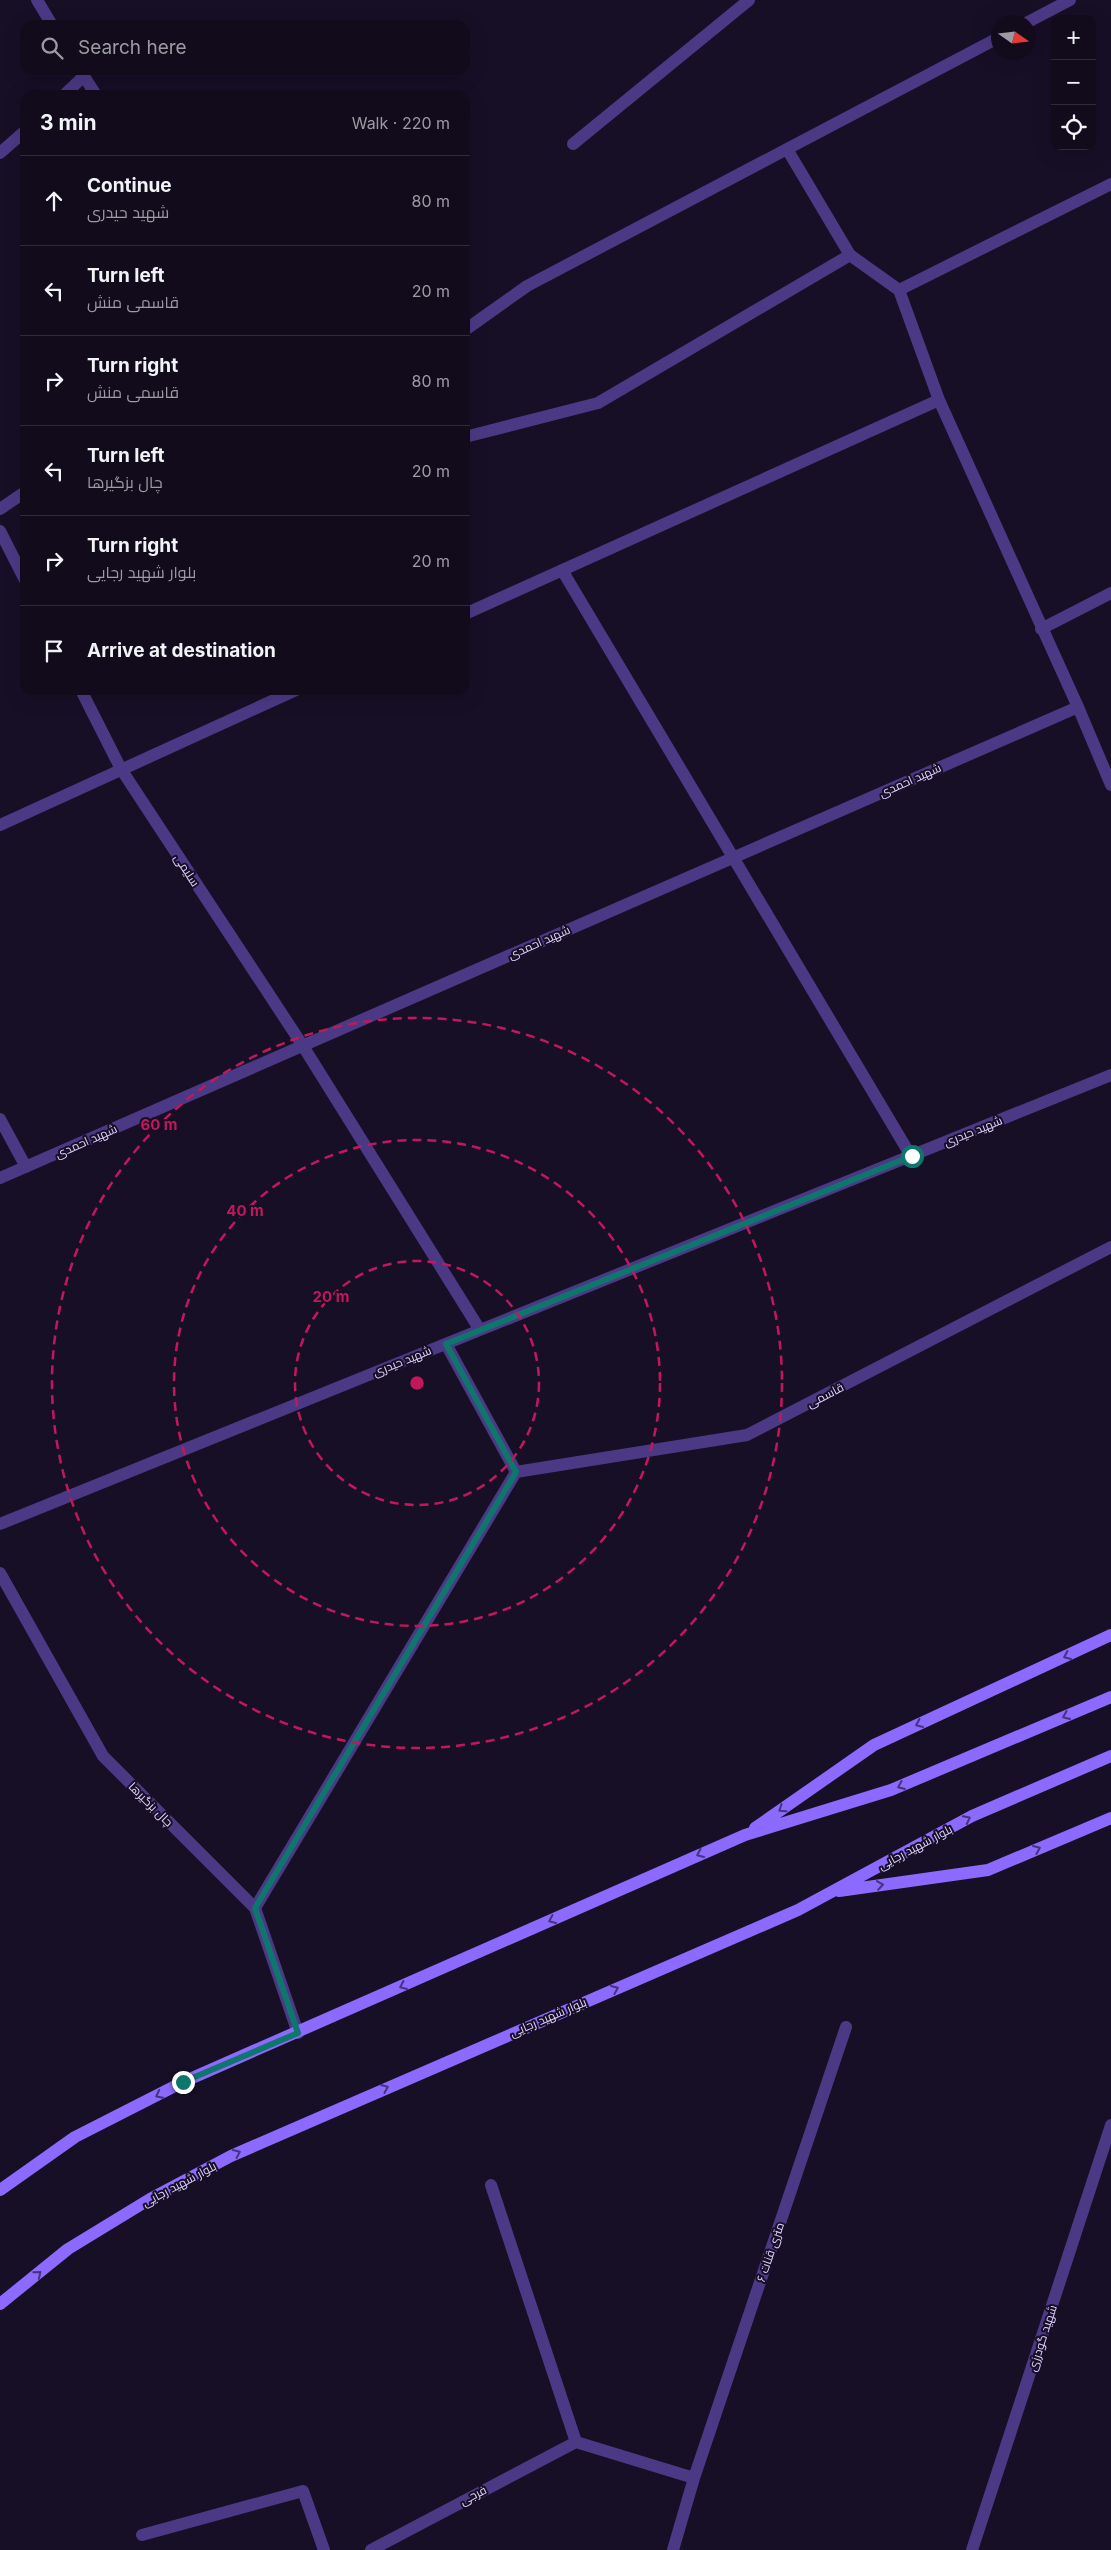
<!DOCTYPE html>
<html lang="en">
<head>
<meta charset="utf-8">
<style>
  body { margin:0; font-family:Inter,Cairo,sans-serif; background:#1e1929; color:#f1f3f6 }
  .controls { position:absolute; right:15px; top:15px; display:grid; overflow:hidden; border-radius:10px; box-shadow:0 5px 20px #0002 }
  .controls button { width:45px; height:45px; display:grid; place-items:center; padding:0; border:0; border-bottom:1px solid #302b3b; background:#110b1c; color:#f1f3f6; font:25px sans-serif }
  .compass { position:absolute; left:991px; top:15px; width:45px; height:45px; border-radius:50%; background:#110b1c; box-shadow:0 5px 20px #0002; rotate:104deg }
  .stop { position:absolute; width:15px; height:15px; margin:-11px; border:4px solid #0f766e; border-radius:50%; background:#fff }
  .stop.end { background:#0f766e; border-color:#fff; box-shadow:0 1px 5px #0008 }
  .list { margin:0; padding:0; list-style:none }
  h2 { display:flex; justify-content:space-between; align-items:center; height:65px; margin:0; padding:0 20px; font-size:21px }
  h2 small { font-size:16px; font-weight:400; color:#9c9ba3 }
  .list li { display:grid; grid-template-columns:32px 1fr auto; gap:15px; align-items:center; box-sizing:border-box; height:90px; padding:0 20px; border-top:1px solid #302b3b }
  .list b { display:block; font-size:19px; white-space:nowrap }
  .list p { margin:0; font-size:16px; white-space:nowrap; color:#9c9ba3 }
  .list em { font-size:16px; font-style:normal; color:#9c9ba3 }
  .icon { flex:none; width:28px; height:28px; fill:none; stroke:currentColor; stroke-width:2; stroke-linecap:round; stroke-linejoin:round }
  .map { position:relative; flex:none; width:1111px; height:2550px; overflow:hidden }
  .search { position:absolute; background:#110b1c; box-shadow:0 5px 20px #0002; left:20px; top:20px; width:450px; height:55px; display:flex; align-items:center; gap:12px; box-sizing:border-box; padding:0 18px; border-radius:15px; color:#9c9ba3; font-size:19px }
  .panel { position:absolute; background:#110b1c; box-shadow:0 5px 20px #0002; left:20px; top:90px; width:450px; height:605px; border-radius:15px }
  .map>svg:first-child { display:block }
</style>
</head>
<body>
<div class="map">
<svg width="1111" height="2550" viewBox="0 0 1111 2550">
  <rect width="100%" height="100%" fill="#170f26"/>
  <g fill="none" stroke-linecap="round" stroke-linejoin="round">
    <!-- minor -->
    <path stroke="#4c3985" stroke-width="12" d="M37 0 52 25
      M1028 22 1070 0
      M80 70 96 95
      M64 95 84 76
      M573 144 749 0
      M787 149 998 38
      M0 153 25 131
      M899 290 1111 184
      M465 330 527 286 787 149 850 255 899 290 939 400 1078 707 1111 785
      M465 437 598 403 850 255
      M0 509 25 492
      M0 531 25 580
      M562 570 911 1156
      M465 614 939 400
      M1041 629 1111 593
      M81 690 121 769 303 1046 480 1330
      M0 825 296 690
      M0 1119 26 1167
      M0 1178 1078 707
      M516 1472 747 1435 1111 1247
      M0 1524 1111 1075
      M255 1908 516 1472 446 1344
      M491 2185 576 2442 694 2478
      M142 2535 303 2491 324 2550
      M371 2550 576 2442
      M673 2550 694 2478 846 2027
      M972 2550 1111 2125"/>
    <!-- tertiary -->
    <path stroke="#4c3985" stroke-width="12" d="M0 1573 103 1756 255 1908 298 2033"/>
    <!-- secondary -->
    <path stroke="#8d6aff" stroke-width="12" d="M755 1828 874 1745 1111 1635
      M839 1891 988 1870 1111 1818
      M0 2190 75 2137 183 2082 745 1835 891 1790 1111 1697
      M0 2304 68 2249 150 2199 231 2156 798 1910 972 1816 1111 1756"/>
  </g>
  <!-- one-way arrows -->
  <defs><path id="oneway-chevron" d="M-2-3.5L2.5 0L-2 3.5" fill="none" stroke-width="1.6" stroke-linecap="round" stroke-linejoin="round" transform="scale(1.25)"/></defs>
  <g stroke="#46337d">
    <use href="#oneway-chevron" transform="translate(1067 1656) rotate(155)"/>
    <use href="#oneway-chevron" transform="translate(1066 1716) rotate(157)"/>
    <use href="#oneway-chevron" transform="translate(919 1724) rotate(155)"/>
    <use href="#oneway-chevron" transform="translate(901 1786) rotate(157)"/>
    <use href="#oneway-chevron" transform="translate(782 1809) rotate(145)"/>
    <use href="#oneway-chevron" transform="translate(967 1819) rotate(-27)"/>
    <use href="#oneway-chevron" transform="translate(1037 1849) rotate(-23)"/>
    <use href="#oneway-chevron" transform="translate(700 1854) rotate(156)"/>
    <use href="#oneway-chevron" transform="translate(880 1885) rotate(-8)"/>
    <use href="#oneway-chevron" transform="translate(552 1920) rotate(156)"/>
    <use href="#oneway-chevron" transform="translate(403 1986) rotate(156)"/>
    <use href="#oneway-chevron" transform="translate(615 1989) rotate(-23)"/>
    <use href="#oneway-chevron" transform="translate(385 2088) rotate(-23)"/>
    <use href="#oneway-chevron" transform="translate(159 2095) rotate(153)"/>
    <use href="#oneway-chevron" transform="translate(237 2153) rotate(-25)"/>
    <use href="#oneway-chevron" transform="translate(38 2274) rotate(-39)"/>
  </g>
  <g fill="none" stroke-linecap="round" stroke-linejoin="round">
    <!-- route -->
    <path stroke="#0f766e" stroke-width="6" d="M183 2082 298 2033 255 1908 516 1472 446 1344 912 1156"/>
  </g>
  <!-- distance rings -->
  <g fill="none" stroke="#c2185b" stroke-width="2.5" stroke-dasharray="9 6">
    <circle cx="417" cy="1383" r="122"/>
    <circle cx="417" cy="1383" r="243"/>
    <circle cx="417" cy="1383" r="365"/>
  </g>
  <g text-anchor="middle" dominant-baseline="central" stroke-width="4" stroke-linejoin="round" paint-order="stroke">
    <!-- street labels -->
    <g font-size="12" fill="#e1d3ff" stroke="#170f26">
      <text transform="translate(910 780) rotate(-24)">شهید احمدی</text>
      <text transform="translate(187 870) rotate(57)">سلیمی</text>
      <text transform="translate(539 942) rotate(-24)">شهید احمدی</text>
      <text transform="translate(973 1131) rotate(-22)">شهید حیدری</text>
      <text transform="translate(86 1141) rotate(-24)">شهید احمدی</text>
      <text transform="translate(402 1361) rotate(-22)">شهید حیدری</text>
      <text transform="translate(825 1395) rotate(-27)">قاسمی</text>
      <text transform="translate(151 1804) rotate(45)">چال بزگیرها</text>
      <text transform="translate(915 1847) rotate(-28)">بلوار شهید رجایی</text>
      <text transform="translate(548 2017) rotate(-23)">بلوار شهید رجایی</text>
      <text transform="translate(179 2184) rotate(-28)">بلوار شهید رجایی</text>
      <text transform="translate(770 2252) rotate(-71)">۶ متری قنات</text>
      <text transform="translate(1042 2338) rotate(-72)">شهید گودرزی</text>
      <text transform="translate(473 2495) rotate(-27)">فرجی</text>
    </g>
  </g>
  <circle cx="417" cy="1383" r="8" fill="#c2185b" stroke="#170f26" stroke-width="2.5"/>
  <g font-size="15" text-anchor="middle" font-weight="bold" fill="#c2185b" stroke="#170f26" stroke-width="4" stroke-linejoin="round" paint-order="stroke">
    <text x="159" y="1130">60 m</text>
    <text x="245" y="1216">40 m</text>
    <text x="331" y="1302">20 m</text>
  </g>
</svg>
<div class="controls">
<button>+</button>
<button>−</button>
<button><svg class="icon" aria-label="locate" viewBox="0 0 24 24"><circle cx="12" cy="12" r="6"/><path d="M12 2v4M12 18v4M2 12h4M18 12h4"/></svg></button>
</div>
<svg class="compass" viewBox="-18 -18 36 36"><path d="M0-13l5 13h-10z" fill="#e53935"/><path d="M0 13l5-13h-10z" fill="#9c9ba3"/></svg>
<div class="stop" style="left:912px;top:1156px"></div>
<div class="stop end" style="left:183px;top:2082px"></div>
<div class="search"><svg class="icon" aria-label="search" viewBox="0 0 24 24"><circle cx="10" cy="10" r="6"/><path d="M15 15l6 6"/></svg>Search here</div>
<section class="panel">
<h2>3 min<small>Walk · 220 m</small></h2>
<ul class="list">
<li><svg class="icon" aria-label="ahead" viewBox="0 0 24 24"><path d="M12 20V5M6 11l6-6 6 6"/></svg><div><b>Continue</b><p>شهید حیدری</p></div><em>80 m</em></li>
<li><svg class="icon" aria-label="left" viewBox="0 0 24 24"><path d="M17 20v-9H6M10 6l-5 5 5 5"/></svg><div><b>Turn left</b><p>قاسمی منش</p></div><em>20 m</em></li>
<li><svg class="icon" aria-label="right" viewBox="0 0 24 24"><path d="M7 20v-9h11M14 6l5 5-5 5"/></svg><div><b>Turn right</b><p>قاسمی منش</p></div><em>80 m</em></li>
<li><svg class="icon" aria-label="left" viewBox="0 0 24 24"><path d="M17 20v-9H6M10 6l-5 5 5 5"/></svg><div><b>Turn left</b><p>چال بزگیرها</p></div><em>20 m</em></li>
<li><svg class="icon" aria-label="right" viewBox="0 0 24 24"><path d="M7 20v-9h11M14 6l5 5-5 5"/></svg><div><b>Turn right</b><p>بلوار شهید رجایی</p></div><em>20 m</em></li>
<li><svg class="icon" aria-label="arrive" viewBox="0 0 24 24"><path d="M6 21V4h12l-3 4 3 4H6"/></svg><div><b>Arrive at destination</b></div></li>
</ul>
</section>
</div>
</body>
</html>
